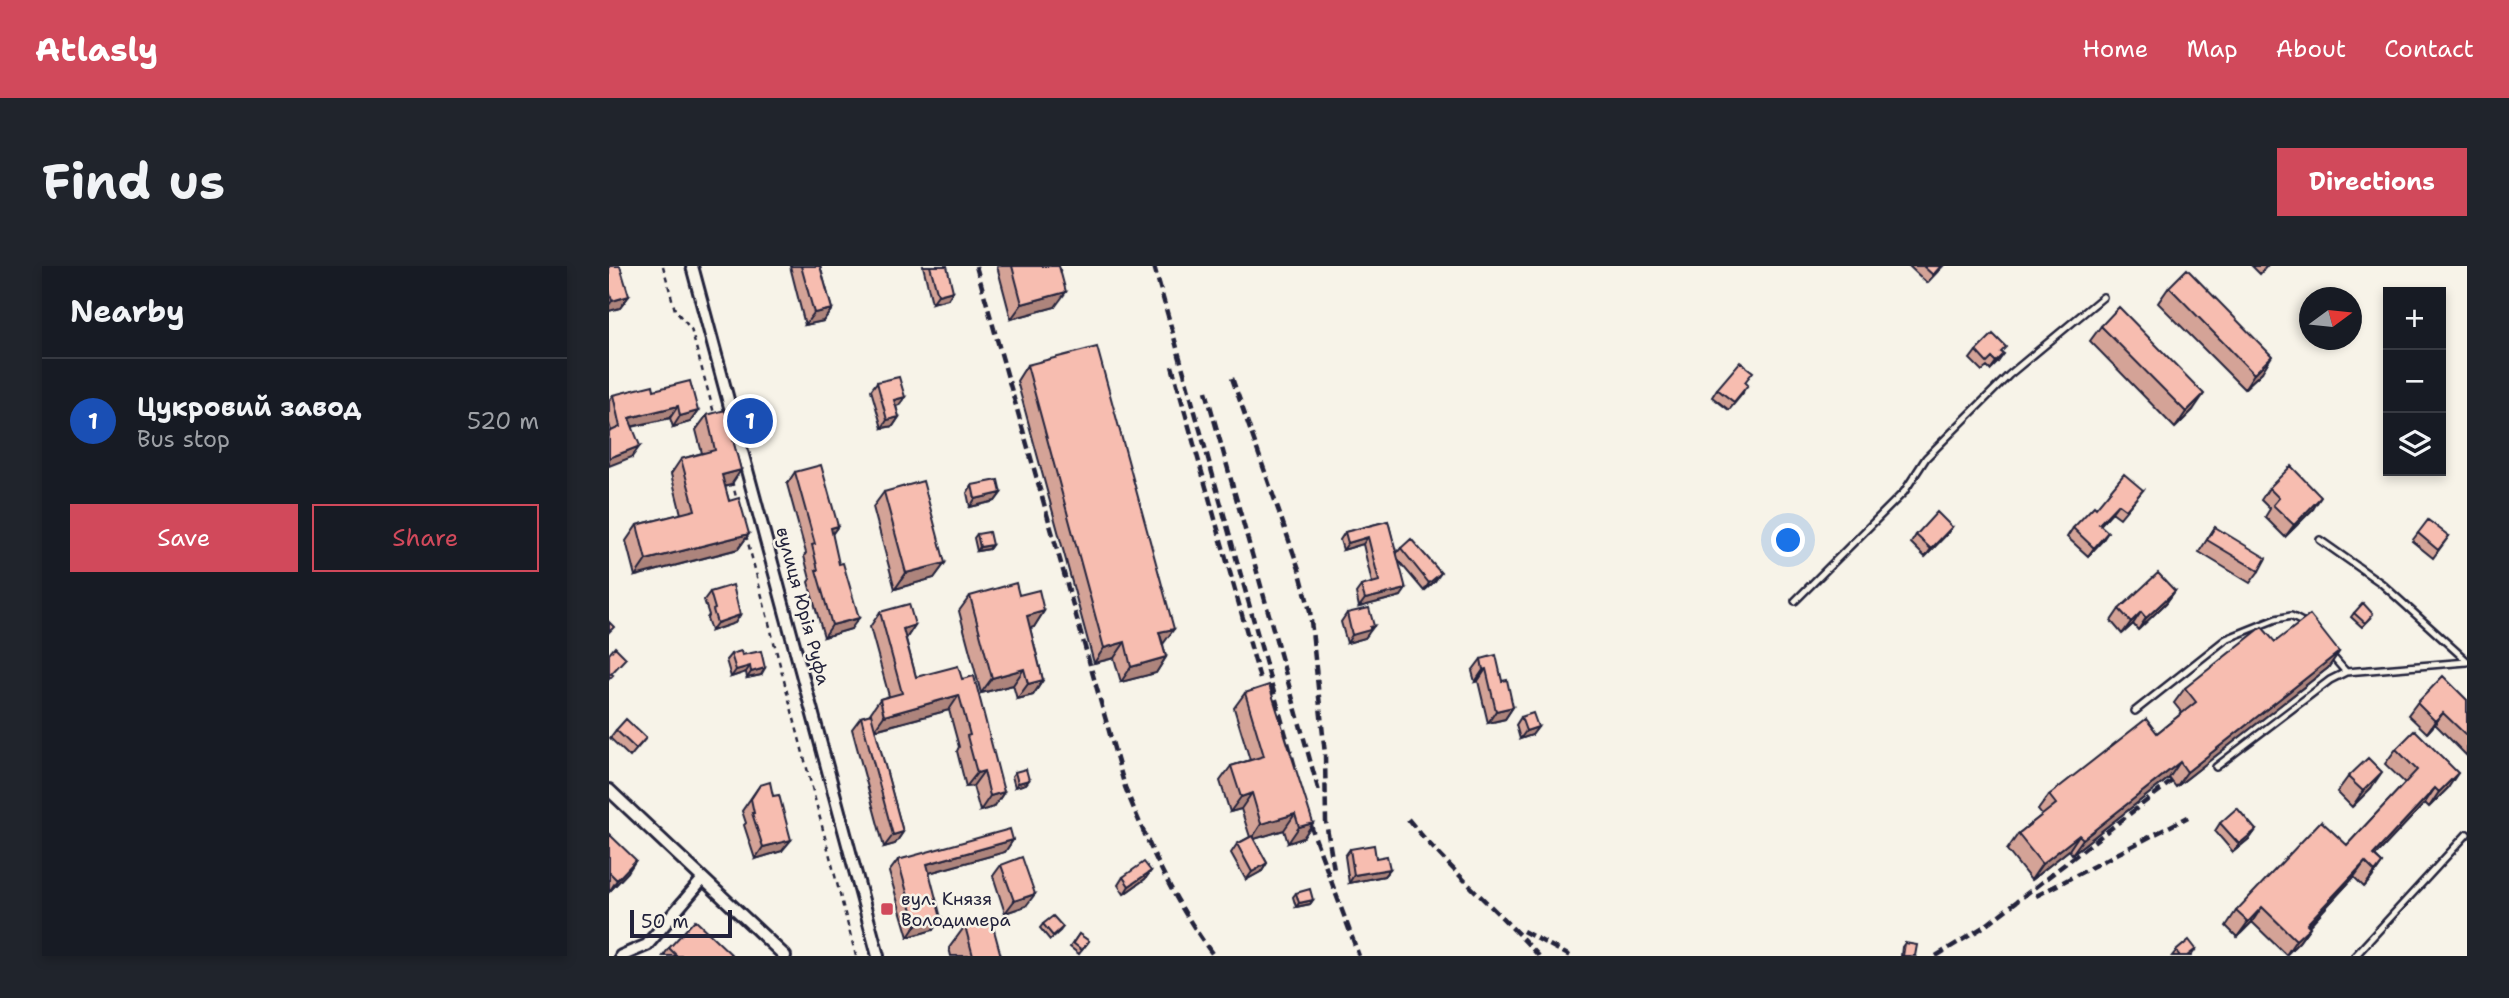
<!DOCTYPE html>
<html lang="en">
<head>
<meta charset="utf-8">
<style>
  body { margin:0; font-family:"Shantell Sans",sans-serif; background:#20242c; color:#f1f3f6 }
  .controls { position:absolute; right:21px; top:21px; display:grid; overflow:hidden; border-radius:0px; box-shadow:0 4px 10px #0003 }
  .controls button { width:63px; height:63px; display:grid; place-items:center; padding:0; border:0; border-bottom:2px solid #363941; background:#171b24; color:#f1f3f6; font:35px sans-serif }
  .compass { position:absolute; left:1690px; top:21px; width:63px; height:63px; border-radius:50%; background:#171b24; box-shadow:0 4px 10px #0003; rotate:75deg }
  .scale { position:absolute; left:21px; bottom:18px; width:102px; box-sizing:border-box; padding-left:7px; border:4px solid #22223b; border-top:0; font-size:19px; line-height:24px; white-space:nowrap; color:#22223b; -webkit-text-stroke:5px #f7f3e8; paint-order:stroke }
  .you { position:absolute; left:1180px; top:275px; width:24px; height:24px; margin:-18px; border:5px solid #fff; border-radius:50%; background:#1a73e8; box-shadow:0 0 0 10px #1a73e833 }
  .badge { display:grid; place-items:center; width:46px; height:46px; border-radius:50%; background:#d1495b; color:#fff; font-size:23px; font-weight:700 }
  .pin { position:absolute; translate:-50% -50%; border:4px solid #fff; box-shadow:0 2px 7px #0006 }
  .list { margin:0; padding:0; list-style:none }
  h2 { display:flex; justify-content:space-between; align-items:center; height:91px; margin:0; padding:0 28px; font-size:30px }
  h2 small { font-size:23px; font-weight:400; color:#9ea1a6 }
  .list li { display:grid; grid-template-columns:46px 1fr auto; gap:21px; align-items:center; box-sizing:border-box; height:126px; padding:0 28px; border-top:2px solid #363941 }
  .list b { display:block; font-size:26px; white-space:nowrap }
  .list p { margin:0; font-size:23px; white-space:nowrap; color:#9ea1a6 }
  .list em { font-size:23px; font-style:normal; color:#9ea1a6 }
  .actions { display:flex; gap:14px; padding:21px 28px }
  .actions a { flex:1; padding:16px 0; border:2px solid #d1495b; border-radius:0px; text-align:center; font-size:24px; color:#d1495b }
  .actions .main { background:#d1495b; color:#fff }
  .icon { flex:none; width:38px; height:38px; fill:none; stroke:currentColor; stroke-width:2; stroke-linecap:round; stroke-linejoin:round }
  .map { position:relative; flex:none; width:1858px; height:690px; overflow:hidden; border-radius:0px }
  header { display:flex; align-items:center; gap:42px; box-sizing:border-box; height:98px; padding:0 35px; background:#d1495b; color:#fff }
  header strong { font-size:33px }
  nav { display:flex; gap:38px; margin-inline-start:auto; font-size:24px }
  .intro { display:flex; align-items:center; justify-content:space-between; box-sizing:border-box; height:168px; padding:0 42px }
  h1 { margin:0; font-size:49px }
  .button { padding:18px 32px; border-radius:0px; background:#d1495b; color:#fff; font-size:24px; font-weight:700 }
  main { display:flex; gap:42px; padding:0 42px }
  aside { flex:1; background:#171b24; border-radius:0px; box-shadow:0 4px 10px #0003 }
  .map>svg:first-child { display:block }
</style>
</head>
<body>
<header>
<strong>Atlasly</strong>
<nav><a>Home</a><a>Map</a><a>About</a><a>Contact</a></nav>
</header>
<div class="intro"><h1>Find us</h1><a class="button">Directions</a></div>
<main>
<aside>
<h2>Nearby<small></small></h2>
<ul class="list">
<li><span class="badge" style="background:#1a4fb4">1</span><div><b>Цукровий завод</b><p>Bus stop</p></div><em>520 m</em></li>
</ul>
<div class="actions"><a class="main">Save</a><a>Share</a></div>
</aside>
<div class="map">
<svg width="1858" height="690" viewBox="0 0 1858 690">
  <rect width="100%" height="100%" fill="#f7f3e8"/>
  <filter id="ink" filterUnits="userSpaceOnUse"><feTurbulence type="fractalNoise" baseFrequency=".0143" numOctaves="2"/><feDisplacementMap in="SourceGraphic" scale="14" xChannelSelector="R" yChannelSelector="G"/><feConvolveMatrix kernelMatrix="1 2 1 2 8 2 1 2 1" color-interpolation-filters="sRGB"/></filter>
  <g filter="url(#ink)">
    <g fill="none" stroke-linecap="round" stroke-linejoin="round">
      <defs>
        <path id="lane" d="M1711 274 1772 317 1858 395
          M1186 335 1295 226 1317 192 1400 109 1494 31
          M1723 390 1737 406
          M1526 445 1617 373 1667 353 1682 350 1697 358
          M1607 501 1721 414 1737 406 1858 396
          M1746 690 1858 568"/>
        <path id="street" d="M83 0 269 690
          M0 524 176 690
          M12 690 38 679 93 614"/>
      </defs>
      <!-- lane casing -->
      <use href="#lane" stroke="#22223b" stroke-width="10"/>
      <!-- street casing -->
      <use href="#street" stroke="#22223b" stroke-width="16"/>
      <!-- path -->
      <path stroke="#22223b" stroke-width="2.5" stroke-dasharray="5 5" stroke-linecap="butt" d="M54 0 66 44 82 63 105 147
        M123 215 128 235
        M137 269 247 690"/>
      <!-- lane -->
      <use href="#lane" stroke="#f7f3e8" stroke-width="5"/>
      <!-- street -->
      <use href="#street" stroke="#f7f3e8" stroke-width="10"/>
      <!-- rail -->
      <path stroke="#22223b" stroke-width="4.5" stroke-dasharray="10 5" stroke-linecap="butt" d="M367 0 516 521C540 581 566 638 605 690
        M545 0 687 505
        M563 100 651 413
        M623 112 690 303 701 345 716 488 717 556 725 604
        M597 125 710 526
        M697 543 705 569 750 690
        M799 553C840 603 887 643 930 690
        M1427 630 1579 551
        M914 665 961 690
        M1327 690 1376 660 1563 515"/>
    </g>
    <!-- wall -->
    <path fill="#d4a397" stroke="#22223b" stroke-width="2" d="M0 0 20 30 11 42 0 45Z
      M181 0H211L223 43 214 55 196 59Z
      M314 0H338L339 33 323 37Z
      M388 0H450L446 41 402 53Z
      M1300 0H1334L1318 17Z
      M1643 0H1658L1651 8Z
      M1560 21 1653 106 1635 123 1549 37Z
      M1492 60 1584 144 1566 162 1481 75Z
      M1367 85 1393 87 1389 96 1381 104 1378 101 1373 105 1361 93Z
      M418 99 554 378 557 391 547 407 512 416 505 392 485 397 408 115Z
      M268 116 290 139 287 140 290 151 284 160 273 162 262 124Z
      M1136 117 1134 127 1120 144 1103 131 1108 123Z
      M45 124 89 145 81 156 64 161 61 152 23 161V191L2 165 0 157V134L4 129Z
      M98 149 122 219 116 221 120 235 140 268 129 283 26 310 17 275 28 259 72 248 62 208 72 193 93 187 87 164Z
      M186 206 229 260 223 268 242 363 215 371 199 316 201 313 195 290 197 287 178 218Z
      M363 219 392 227 386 235 361 241 358 227Z
      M1660 222 1704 243 1676 271 1656 251 1661 243 1652 234Z
      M1534 224 1511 252 1503 246 1491 259 1494 274 1479 290 1458 271 1464 262 1487 242Z
      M275 226 336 297 325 312 286 323 264 241Z
      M779 255 787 288 792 282 826 315 815 325 789 294 792 330 750 341 747 327 752 320 763 317 754 278 734 284 731 274 736 266Z
      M1343 261 1337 269 1316 291 1302 277 1307 269Z
      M1606 261 1650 305 1641 317 1590 286Z
      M1809 267 1840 270 1824 292 1803 275Z
      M368 268 383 279 380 283 368 285 365 272Z
      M1566 325 1557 337 1529 364 1524 358 1513 368 1502 355 1510 343Z
      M101 326 131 349 126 357 102 365 98 352 100 349 95 334Z
      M410 329 435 345 425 361 421 362 434 414 424 429 408 433 404 419 372 427 350 345 361 330Z
      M271 346 306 359 297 373 307 411 353 413 395 526 385 541 371 545 364 520 357 521 348 485 350 481 340 444 266 464 294 566 286 578 275 581 243 463 252 451 260 449 271 433 280 430 261 361Z
      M738 347 759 368 756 372 738 377 732 356Z
      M1745 347 1762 352 1753 361 1742 351Z
      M1666 376 1730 386 1719 402 1567 521 1560 512 1463 588 1460 584 1422 614 1398 584 1409 568 1433 549 1429 544 1440 529 1548 467 1573 447 1565 437 1576 422Z
      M122 388 133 389 152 409 138 412 137 406 122 411 117 394Z
      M872 393 904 441 896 453 879 457 869 415 866 416 863 405Z
      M636 427 704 557 694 572 679 577 675 564 645 573 658 597 653 605 637 614 622 587 628 578 641 571 632 543 621 546 611 515 622 500 641 494 625 442Z
      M1858 434V490L1826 458 1818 467 1799 449 1808 437Z
      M912 451 929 461 923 469 911 473 907 459Z
      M7 464 37 472 21 491 1 472Z
      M1787 483 1839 522 1820 541 1816 537 1766 590 1773 597 1755 621 1745 611 1700 660 1701 661 1690 676 1677 689 1643 656 1628 671 1617 660 1627 645 1738 579 1796 517 1776 498Z
      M406 506 420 514 417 518 406 521 403 510Z
      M1739 511 1762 522 1743 541 1728 526Z
      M151 519 164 530 173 585 146 593 135 559 137 557 133 545Z
      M1611 557 1647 564 1641 572 1624 586 1606 565Z
      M0 568 19 606 0 626Z
      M404 574 396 586 320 607 324 664 299 671 280 606 289 594Z
      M741 583 767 592 781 603 775 610 740 617 736 590Z
      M392 599 417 640 396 647 384 610Z
      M542 605 536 613 515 628 509 619 514 611Z
      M687 627 704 634 701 638 687 641 684 631Z
      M434 658 454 661 451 665 441 674 431 662Z
      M356 660 392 690H342L340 682Z
      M470 668 480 675 470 688 461 681Z
      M1296 677 1306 690H1292L1293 681Z
      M60 682 124 690H54Z
      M1587 683 1582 690H1563L1567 685Z"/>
    <!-- shaded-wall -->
    <path fill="#ad847b" stroke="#22223b" stroke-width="2" d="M344 25 339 33 323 37 329 29Z
      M457 26 446 41 402 53 413 38Z
      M20 30 11 42 0 45V39L3 35Z
      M223 43 214 55 196 59 205 47Z
      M1395 88 1389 96 1381 104 1387 96Z
      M1663 90 1653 106 1635 123 1645 108Z
      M1595 128 1584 144 1566 162 1577 146Z
      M296 131 290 139 279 142 285 134Z
      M69 140 61 152 12 163 20 152Z
      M89 145 81 156 64 161 71 150Z
      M290 151 284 160 273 162 278 154Z
      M31 180 23 191 0 200V192Z
      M132 204 122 219 102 224 113 209Z
      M392 227 386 235 361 241 366 233Z
      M1712 231 1704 243 1676 271 1685 259Z
      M1509 238 1503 246 1485 266 1490 258Z
      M229 260 221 271 222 262Z
      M1343 261 1337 269 1316 291 1322 283Z
      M1499 266 1494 274 1479 290 1485 282Z
      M140 268 129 283 26 310 37 294Z
      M759 271 754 278 734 284 739 277Z
      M383 279 380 283 368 285 371 281Z
      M336 297 325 312 286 323 297 307Z
      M832 307 826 315 815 325 820 317Z
      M797 323 792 330 750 341 756 333Z
      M1566 325 1557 337 1529 364 1537 352Z
      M435 345 425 361 407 366 418 350Z
      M1532 346 1524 358 1513 368 1522 356Z
      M131 349 126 357 102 365 108 357Z
      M250 352 242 363 215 371 223 359Z
      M306 359 296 374 294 363Z
      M765 360 756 372 738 377 743 369Z
      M565 363 554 378 550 366Z
      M516 376 505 392 485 397 495 382Z
      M1730 386 1719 402 1567 521 1578 506Z
      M557 391 547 407 512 416 522 401Z
      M141 400 137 406 122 411 127 404Z
      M156 402 152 409 138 412 142 406Z
      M415 403 404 419 372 427 383 412Z
      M877 403 869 415 866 416 874 404Z
      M434 414 424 429 408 433 419 418Z
      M350 429 340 444 265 464 275 450Z
      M904 441 896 453 879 457 887 445Z
      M1834 447 1826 458 1818 467 1826 455Z
      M929 461 923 469 911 473 917 465Z
      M1571 496 1560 512 1463 588 1474 573Z
      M375 505 364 520 357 521 368 507Z
      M1773 506 1762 522 1743 541 1754 525Z
      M1849 507 1839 522 1820 541 1830 526Z
      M420 514 417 518 406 521 409 517Z
      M1826 522 1816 537 1758 599 1764 589Z
      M395 526 385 541 371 545 381 530Z
      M643 527 632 543 621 546 632 531Z
      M686 548 675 564 642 574 652 558Z
      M704 557 694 572 679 577 690 561Z
      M1647 564 1641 572 1624 586 1630 578Z
      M294 566 286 578 275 581 284 569Z
      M1470 569 1460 584 1422 614 1433 598Z
      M182 574 173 585 146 593 154 581Z
      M404 574 396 586 309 610 318 598Z
      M27 594 19 606 0 626 8 614Z
      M1756 596 1745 611 1687 673 1698 658Z
      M658 597 653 605 637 614 643 606Z
      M1773 597 1763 612 1755 621 1766 606Z
      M781 603 775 610 740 617 745 609Z
      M542 605 536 613 515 628 520 620Z
      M426 628 417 640 396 647 405 635Z
      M704 634 701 638 687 641 690 637Z
      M1653 641 1643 656 1628 671 1639 656Z
      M332 652 324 664 299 671 307 659Z
      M1701 661 1690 676 1677 689 1687 674Z"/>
    <!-- building -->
    <path fill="#f7bdb0" stroke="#22223b" stroke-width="2" d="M0 0H11L20 30 3 35 0 24Z
      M192 0H211L223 43 205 47Z
      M321 0H338L344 25 329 29Z
      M403 0H450L457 26 413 38Z
      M1314 0H1332L1324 9Z
      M1578 3 1663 90 1645 108 1560 21Z
      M1510 41 1595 128 1577 146 1492 60Z
      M1384 68 1397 81 1392 86 1395 88 1387 96 1383 92 1378 97 1367 85Z
      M488 81 565 363 550 366 557 391 522 401 516 376 495 382 418 99Z
      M1131 96 1144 106 1136 116 1139 119 1125 136 1108 123Z
      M290 111 296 131 285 134 290 151 278 154 268 116Z
      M81 115 89 145 71 150 69 140 20 152 31 180 0 192V166L11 161 4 129 44 119 45 124Z
      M116 144 132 204 113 209 120 235 130 232 140 268 37 294 28 259 86 244 72 193 106 184 98 149Z
      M212 199 229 260 222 262 230 298 234 297 250 352 223 359 207 304H209L203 279 206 278 186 206Z
      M1682 200 1712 231 1685 259 1664 239 1670 232 1660 222Z
      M1515 208 1534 224 1517 244 1509 238 1490 258 1499 266 1485 282 1464 262 1485 240 1487 242Z
      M389 214 392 227 366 233 363 219Z
      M314 215 336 297 297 307 275 226Z
      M1328 246 1343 261 1322 283 1307 269Z
      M1819 254 1840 270 1829 284 1809 267Z
      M779 255 797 323 756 333 752 320 770 315 759 271 739 277 736 266Z
      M1606 261 1657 292 1650 305 1598 274Z
      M380 266 383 279 371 281 368 268Z
      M802 273 832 307 820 317 792 282Z
      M1549 307 1566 325 1537 352 1532 346 1522 356 1510 343Z
      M407 317 410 329 430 324 435 345 418 350 434 414 419 418 415 403 383 412 361 330Z
      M124 319 131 349 108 357 104 344 106 343 101 326Z
      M1754 337 1764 348 1756 357 1745 347Z
      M300 338 306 359 294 363 307 411 349 400 353 413 365 410 395 526 381 530 375 505 368 507 358 470 361 469 350 429 275 450 271 433 293 427 271 346Z
      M760 342 765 360 761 361V364L743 369 738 347Z
      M1701 349 1730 386 1578 506 1571 496 1474 573 1470 569 1433 598 1409 568 1447 538 1440 529 1537 453 1548 467 1587 436 1576 422 1653 361 1666 376Z
      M0 356 5 361 0 366Z
      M6 381 17 392 2 408 4 409 0 413V388Z
      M132 385 133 389 152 385 156 402 142 406 141 400 127 404 122 388Z
      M887 389 893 415 898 414 904 441 887 445 877 403 874 404 872 393Z
      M1834 410 1858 434V470L1834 447 1826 455 1808 437Z
      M660 419 704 557 690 561 686 548 652 558 643 527 632 531 622 500 655 490 636 427Z
      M924 447 929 461 917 465 912 451Z
      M262 448 294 566 284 569 252 451Z
      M17 453 37 472 27 483 7 464Z
      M1806 464 1849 507 1830 526 1826 522 1764 589 1773 597 1766 606 1756 596 1698 658 1701 661 1687 674 1653 641 1639 656 1627 645 1712 555 1738 579 1808 504 1787 483Z
      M1759 492 1773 506 1754 525 1739 511Z
      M417 503 420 514 409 517 406 506Z
      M161 516 164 530 170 529 182 574 154 581 143 547H145L142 533 151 519Z
      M1628 542 1647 564 1630 578 1611 557Z
      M401 563 404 574 318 598 332 652 307 659 289 594Z
      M0 568 27 594 8 614 0 606Z
      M643 570 658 597 643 606 628 578Z
      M765 579 767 592 778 590 781 603 745 609 741 583Z
      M413 591 426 628 405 635 392 599Z
      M535 596 542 605 520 620 514 611Z
      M701 623 704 634 690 637 687 627Z
      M444 650 454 661 444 670 434 658Z
      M382 653 392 690H364L356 660Z
      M86 654 124 690H68L60 682Z
      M470 668 480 675 473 684 464 677Z
      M1580 674 1587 683 1578 690H1571L1567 685Z
      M1296 677 1308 679 1306 690H1294Z"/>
  </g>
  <!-- markers -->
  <rect fill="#d1495b" stroke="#f7f3e8" stroke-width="2.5" x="271" y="636" width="14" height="14" rx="3.5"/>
  <g text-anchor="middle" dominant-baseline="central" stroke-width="5" stroke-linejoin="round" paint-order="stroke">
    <!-- street labels -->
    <g font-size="18" fill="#22223b" stroke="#f7f3e8">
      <text transform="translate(194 340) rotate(75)">вулиця Юрія Руфа</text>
    </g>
    <!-- poi labels -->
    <g font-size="18" fill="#22223b" stroke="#f7f3e8" text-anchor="start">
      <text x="292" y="633">вул. Князя<tspan x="292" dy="21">Володимера</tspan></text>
    </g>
  </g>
</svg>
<div class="controls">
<button>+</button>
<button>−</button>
<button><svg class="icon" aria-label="layers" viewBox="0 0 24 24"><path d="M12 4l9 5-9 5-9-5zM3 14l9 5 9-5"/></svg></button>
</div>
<svg class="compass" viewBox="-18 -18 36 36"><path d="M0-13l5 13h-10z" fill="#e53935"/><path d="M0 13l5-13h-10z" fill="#9ea1a6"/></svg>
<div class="scale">50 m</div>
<div class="you"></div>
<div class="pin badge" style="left:141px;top:155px;background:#1a4fb4">1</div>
</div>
</main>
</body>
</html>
